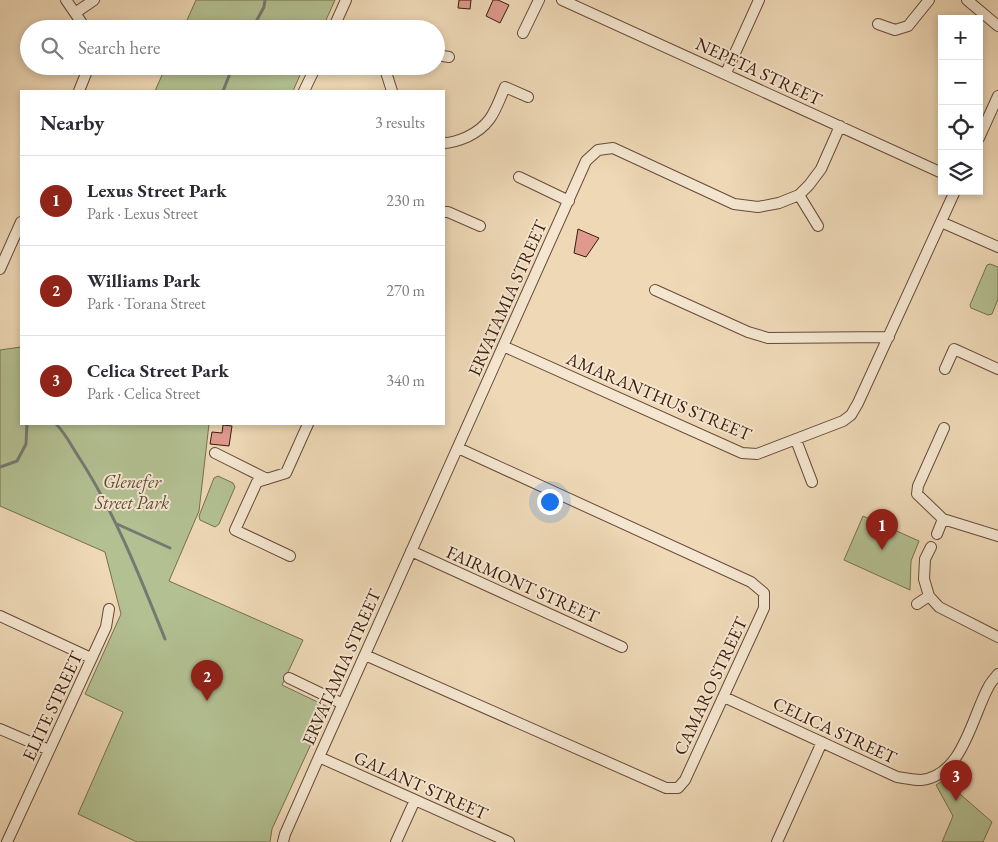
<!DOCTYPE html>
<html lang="en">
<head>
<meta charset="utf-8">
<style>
  body { margin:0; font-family:"EB Garamond",serif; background:#f2f2f3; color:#2b2b33 }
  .controls { position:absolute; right:15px; top:15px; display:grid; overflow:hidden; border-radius:0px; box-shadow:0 2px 8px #0003 }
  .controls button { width:45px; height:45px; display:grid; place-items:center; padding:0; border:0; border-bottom:1px solid #e1e1e2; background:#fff; color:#2b2b33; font:25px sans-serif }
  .you { position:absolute; left:549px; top:501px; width:18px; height:18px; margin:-12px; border:4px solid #fff; border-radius:50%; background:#1a73e8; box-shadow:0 0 0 8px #1a73e833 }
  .badge { display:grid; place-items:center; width:32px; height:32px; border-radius:50%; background:#8f2418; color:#fff; font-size:16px; font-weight:700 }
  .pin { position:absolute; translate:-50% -41px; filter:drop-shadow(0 1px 2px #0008) }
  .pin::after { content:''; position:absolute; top:26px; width:18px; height:15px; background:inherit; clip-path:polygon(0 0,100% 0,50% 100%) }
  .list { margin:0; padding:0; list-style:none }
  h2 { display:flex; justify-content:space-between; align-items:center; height:65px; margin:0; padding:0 20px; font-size:21px }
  h2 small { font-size:16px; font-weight:400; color:#7c7c81 }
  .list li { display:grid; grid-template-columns:32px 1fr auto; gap:15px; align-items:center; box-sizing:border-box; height:90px; padding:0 20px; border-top:1px solid #e1e1e2 }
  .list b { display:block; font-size:19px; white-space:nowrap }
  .list p { margin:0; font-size:16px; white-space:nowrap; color:#7c7c81 }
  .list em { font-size:16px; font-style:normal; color:#7c7c81 }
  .icon { flex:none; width:28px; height:28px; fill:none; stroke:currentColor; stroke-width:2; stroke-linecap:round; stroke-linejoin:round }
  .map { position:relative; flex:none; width:998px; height:842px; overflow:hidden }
  .search { position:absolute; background:#fff; box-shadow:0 2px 8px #0003; left:20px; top:20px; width:425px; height:55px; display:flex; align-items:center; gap:12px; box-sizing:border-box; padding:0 18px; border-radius:28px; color:#7c7c81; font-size:19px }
  .panel { position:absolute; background:#fff; box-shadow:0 2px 8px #0003; left:20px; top:90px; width:425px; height:335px; border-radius:0px }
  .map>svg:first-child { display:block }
</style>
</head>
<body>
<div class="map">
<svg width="998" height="842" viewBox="0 0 998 842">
  <rect width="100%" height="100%" fill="#eed8b6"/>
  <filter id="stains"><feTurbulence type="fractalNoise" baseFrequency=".004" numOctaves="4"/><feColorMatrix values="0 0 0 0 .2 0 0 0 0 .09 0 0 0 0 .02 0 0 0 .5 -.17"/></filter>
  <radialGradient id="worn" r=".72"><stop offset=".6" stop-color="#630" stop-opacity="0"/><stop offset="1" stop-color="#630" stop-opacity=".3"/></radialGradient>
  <!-- green -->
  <path fill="#b3c092" stroke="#786e50" d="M196 0H335L322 29H183Z
    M166 66H304L293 91H155Z
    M990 264 998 267V299L992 314 988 315 971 308 970 305 987 265Z
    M21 347V424H209L199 511 169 581 303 640 282 685 328 707 272 829 270 842H137L78 814 123 712 85 694 121 614 105 552 0 506V350Z
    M218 476 233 483 235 487 219 524 215 527 200 520 199 516 214 478Z
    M863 516 919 541 911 561 910 590 844 560Z
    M944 780 992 822 983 842H942L953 816 936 785Z"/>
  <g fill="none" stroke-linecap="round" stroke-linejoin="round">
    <!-- stream -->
    <path stroke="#767973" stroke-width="3" d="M252 29 264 7 265 0
      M223 91 233 66
      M56 424C66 434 72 447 80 459 116 515 140 577 165 639
      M0 467 17 461 26 444 27 424
      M117 524 170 548"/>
  </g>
  <!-- building -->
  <path fill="#df998d" stroke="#3c1b0e" d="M459 0H471L470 9 458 8Z
    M493 0H498L509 5 500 23 486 16Z
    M578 229 599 238 586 257 574 253Z
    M223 425 232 426 229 446 210 444 212 432 222 433Z"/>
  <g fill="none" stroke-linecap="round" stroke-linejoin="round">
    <defs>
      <path id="minor" d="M66 0 86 29
        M562 0 942 173
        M967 0 998 26
        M75 13 94 0
        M878 24 895 30 908 26 929 0
        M333 29 346 0
        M523 33 539 0
        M436 55 449 57
        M384 66 392 91
        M726 73 759 0
        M79 91 89 66
        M304 91 316 66
        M979 138 998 96
        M444 143C451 143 460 140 467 137 492 125 495 110 505 87L528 97
        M519 177 569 201
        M799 195 818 226
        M444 212H448L480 226
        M941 222 998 247
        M0 269 21 222
        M655 290 748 332 768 338 889 337
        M503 346 742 453 757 454 843 421 851 415 858 403 955 191
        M945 369 954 349 998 369
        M944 428 918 486 917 494 943 519 998 536
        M796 440 812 482
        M215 453 267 479
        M937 534 943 519
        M931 547 925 559 924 579 929 596 939 607 998 637
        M411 551 622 647
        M290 556 235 530 257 482 286 473 308 424
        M917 604 929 596
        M0 616 91 658
        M365 655 666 788H678L685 780 764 608V593L751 582 458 448
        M289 678 343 704
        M724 697 897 777C905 778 913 780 921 780 963 776 972 716 989 686 991 682 995 678 998 674
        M0 729 49 750
        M319 757 509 842
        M7 842 106 627 109 609
        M283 842 285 834 319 757 586 161 598 150 613 148 734 204 758 207 779 203 799 195 809 185 821 169 840 126
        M396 842 415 800
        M777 842 822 742"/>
    </defs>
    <!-- minor casing -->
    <use href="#minor" stroke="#684a38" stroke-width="12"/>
    <!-- minor -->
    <use href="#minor" stroke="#f4e6d0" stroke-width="10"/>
  </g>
  <g text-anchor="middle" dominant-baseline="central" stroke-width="4" stroke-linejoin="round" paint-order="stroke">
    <!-- street labels -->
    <g font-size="18" fill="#3c1b0e" stroke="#f4e6d0">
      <text transform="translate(759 71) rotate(25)">NEPETA STREET</text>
      <text transform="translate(507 298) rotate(-66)">ERVATAMIA STREET</text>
      <text transform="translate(659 396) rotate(23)">AMARANTHUS STREET</text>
      <text transform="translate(523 584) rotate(24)">FAIRMONT STREET</text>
      <text transform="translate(341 667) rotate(-66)">ERVATAMIA STREET</text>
      <text transform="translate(710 686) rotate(-65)">CAMARO STREET</text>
      <text transform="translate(52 706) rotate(-65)">ELITE STREET</text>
      <text transform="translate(835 730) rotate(25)">CELICA STREET</text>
      <text transform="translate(421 785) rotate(24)">GALANT STREET</text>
    </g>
    <!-- park labels -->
    <g font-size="18" font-style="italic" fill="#604d36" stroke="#f4e6d0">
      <text x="132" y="481">Glenefer<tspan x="132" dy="21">Street Park</tspan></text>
    </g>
  </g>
  <rect width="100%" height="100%" filter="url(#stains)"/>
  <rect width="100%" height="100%" fill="url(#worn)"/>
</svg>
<div class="controls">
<button>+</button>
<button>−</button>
<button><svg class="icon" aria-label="locate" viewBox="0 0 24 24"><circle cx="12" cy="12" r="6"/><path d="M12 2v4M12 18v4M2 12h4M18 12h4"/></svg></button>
<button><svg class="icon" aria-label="layers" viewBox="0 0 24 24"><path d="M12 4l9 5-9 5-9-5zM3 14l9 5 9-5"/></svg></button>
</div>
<div class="you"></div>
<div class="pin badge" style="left:882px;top:550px">1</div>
<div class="pin badge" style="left:207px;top:701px">2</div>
<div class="pin badge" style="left:956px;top:801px">3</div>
<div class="search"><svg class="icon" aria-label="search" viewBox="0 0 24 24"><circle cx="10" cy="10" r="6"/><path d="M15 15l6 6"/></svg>Search here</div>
<section class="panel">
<h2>Nearby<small>3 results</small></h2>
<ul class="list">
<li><span class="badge">1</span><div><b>Lexus Street Park</b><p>Park · Lexus Street</p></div><em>230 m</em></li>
<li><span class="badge">2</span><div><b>Williams Park</b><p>Park · Torana Street</p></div><em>270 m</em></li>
<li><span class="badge">3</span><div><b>Celica Street Park</b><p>Park · Celica Street</p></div><em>340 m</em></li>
</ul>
</section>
</div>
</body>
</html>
